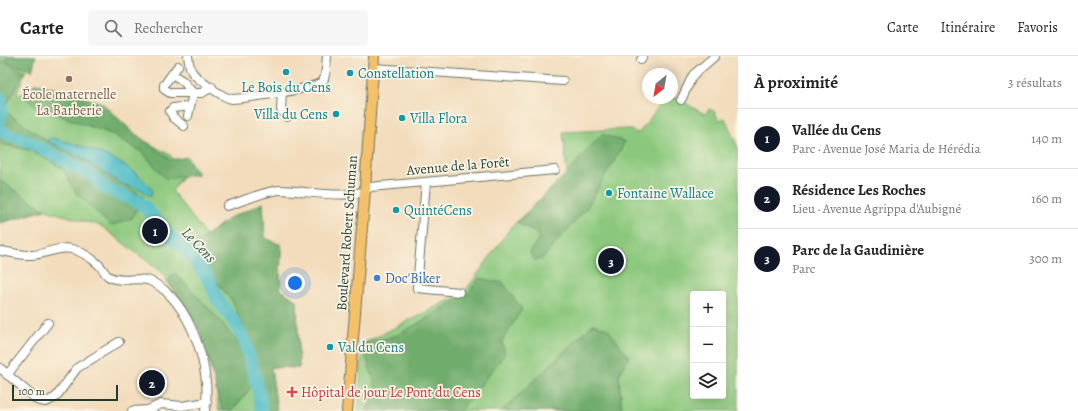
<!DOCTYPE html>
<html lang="fr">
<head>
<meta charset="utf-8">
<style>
  body { margin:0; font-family:Alegreya,serif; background:#f6f6f6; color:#222 }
  .controls { position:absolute; right:12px; bottom:12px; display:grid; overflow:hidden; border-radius:4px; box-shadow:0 2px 10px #0003 }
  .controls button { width:36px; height:36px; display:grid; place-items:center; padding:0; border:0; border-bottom:1px solid #e0e0e0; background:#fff; color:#222; font:20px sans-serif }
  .compass { position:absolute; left:642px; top:12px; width:36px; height:36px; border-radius:50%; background:#fff; box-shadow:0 2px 10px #0003; rotate:211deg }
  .scale { position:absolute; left:12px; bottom:10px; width:106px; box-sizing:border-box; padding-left:4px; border:2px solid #1f3d34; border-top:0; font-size:11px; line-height:14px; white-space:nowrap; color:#1f3d34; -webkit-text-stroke:3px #fcf5e5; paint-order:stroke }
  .you { position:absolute; left:295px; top:227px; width:14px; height:14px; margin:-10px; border:3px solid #fff; border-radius:50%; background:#1a73e8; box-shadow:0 0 0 6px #1a73e833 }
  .badge { display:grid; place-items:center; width:26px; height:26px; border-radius:50%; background:#111827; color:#fff; font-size:13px; font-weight:700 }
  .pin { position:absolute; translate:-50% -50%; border:2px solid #fff; box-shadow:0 1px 4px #0006 }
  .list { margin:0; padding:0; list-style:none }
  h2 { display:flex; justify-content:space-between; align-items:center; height:52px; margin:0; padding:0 16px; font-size:17px }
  h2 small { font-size:13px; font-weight:400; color:#767676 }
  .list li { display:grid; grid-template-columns:26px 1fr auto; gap:12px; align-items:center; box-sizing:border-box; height:60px; padding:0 16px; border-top:1px solid #e0e0e0 }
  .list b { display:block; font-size:15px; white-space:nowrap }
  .list p { margin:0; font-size:13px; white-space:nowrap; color:#767676 }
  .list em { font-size:13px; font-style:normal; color:#767676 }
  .icon { flex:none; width:22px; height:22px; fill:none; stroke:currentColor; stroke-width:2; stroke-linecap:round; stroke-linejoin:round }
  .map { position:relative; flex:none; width:738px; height:355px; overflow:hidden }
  header { display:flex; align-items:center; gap:24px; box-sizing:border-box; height:56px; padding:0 20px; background:#fff; border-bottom:1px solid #e0e0e0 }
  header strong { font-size:19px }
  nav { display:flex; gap:22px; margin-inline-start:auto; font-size:14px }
  .search { width:280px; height:36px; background:#f6f6f6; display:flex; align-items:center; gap:10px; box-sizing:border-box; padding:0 14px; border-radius:4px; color:#767676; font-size:15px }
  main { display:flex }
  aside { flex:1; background:#fff }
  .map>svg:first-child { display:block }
</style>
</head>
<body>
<header>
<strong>Carte</strong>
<div class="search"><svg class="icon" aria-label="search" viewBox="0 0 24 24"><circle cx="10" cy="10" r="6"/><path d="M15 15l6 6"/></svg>Rechercher</div>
<nav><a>Carte</a><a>Itinéraire</a><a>Favoris</a></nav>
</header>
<main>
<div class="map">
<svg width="738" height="355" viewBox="0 0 738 355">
  <rect width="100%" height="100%" fill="#fcf5e5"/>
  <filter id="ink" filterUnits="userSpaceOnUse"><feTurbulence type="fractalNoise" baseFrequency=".025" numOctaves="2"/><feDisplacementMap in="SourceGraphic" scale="8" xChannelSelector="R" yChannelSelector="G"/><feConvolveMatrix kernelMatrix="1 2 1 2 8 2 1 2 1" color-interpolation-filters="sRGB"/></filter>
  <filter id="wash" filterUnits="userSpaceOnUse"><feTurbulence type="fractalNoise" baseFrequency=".012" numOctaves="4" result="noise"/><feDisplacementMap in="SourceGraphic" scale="16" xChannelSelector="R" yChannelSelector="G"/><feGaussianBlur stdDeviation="0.9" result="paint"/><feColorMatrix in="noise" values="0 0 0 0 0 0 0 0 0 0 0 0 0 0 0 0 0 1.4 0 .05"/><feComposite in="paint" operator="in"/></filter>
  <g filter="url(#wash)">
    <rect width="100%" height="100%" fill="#f2dcbc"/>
    <!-- green -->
    <path fill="#8bc87d" stroke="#558258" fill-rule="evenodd" d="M0 0H31L17 38 100 60 170 99 186 116 172 135 206 179 230 162 263 147 265 182 281 189 280 233 297 245 299 312 271 311 277 355H219L210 290 161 216 101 170 45 154 0 167Z
      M672 40 705 58 709 53 715 56 719 64 725 62 738 92V355H358L362 288 464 237 512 170 567 118 563 76 627 73 639 77 665 42H672ZM693 238H723V340H693Z"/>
    <!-- forest -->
    <path fill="#70ac6c" stroke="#487450" d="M8 0H36L32 15 5 5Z
      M4 5 24 16 4 54 46 84 85 104 144 141 132 162 111 170 76 137 62 112 29 94 0 88V8Z
      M36 27 102 47 133 76 171 104 187 101 198 118 166 123 143 97 114 79 35 51 22 38Z
      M602 78 625 86 586 153 542 203 535 204 532 202 530 196 540 180 517 166 567 117Z
      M0 124 45 154 0 167Z
      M263 147 265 182 281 189 280 233 297 245 299 312 271 311 277 355H258L253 329 232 355H223L198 268 168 225 175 217 220 264 259 315 251 289 232 245 189 192 230 162Z
      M479 222 503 227 522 253 502 286 505 298 460 355H367L376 332 362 288 398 279 469 237Z
      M593 268 608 273 629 301 619 319 622 355H502Z"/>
    <!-- water -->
    <path fill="#4fbdc6" stroke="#377d7d" d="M52 82C86 90 131 105 152 134L151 141 141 134 120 127 85 104 46 84Z"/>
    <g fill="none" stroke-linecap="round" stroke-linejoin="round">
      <!-- river -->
      <path stroke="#4fbdc6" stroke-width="13" d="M0 42 2 52 0 63
        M0 75 27 85 88 117 106 133 137 145 146 152 171 182 180 188 187 195 209 224 217 243 234 266 245 286 258 332 262 355"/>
    </g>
  </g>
  <g filter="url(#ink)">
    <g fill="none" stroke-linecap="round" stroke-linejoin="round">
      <defs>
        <path id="minor" d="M188 0C189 5 189 11 192 16 197 23 223 42 232 43 246 42 318 33 323 25 327 18 326 7 327 0
          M641 4 643 0
          M373 12 563 25
          M172 18 183 25 193 37 188 60
          M167 25 178 10
          M164 29V33L170 37H202L212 31
          M282 36 281 54 287 61
          M681 44 693 19 715 0
          M184 70 173 61 170 55 173 52 190 50
          M426 126 417 232 459 236
          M227 150C240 146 268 134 280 134 302 134 356 146 370 131L555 114
          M0 195C11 196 22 200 33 199 46 198 59 190 72 193 80 195 92 202 98 208 102 211 104 217 108 220 120 228 138 220 150 225 190 242 213 316 205 355
          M0 312 37 344 46 346 56 341 77 312 119 286
          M7 319 48 267
          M132 355 148 354 161 348 182 350 207 346"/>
        <path id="major" d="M347 355 364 147 374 0"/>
      </defs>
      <!-- minor casing -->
      <use href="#minor" stroke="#697564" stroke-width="10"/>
      <!-- major casing -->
      <use href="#major" stroke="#697564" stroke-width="12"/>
      <!-- minor -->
      <use href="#minor" stroke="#fff" stroke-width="8"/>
      <!-- major -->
      <use href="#major" stroke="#f4c16a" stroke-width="10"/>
    </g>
  </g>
  <!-- markers -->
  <g fill="#0f9aa8" stroke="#fcf5e5" stroke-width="1.5">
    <circle cx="286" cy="16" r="4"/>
    <circle cx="350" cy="17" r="4"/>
    <circle cx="336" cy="58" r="4"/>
    <circle cx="402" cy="62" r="4"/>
    <circle cx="609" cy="137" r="4"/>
    <circle cx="396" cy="154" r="4"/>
    <circle cx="330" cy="291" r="4"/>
  </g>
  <circle fill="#8d6e63" stroke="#fcf5e5" stroke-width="1.5" cx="69" cy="23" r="4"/>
  <circle fill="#3f7fe0" stroke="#fcf5e5" stroke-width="1.5" cx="377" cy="222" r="4"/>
  <path fill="#e0444e" stroke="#fcf5e5" stroke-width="1.5" d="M290 330h4v4h4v4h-4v4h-4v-4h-4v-4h4z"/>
  <g text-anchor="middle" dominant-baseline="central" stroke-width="3.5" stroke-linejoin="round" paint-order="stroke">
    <!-- culture labels -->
    <g font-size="14" fill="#0d838f" stroke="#fcf5e5" text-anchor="start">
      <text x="358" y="17">Constellation</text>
      <text x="286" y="31" text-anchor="middle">Le Bois du Cens</text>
      <text x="328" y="58" text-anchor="end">Villa du Cens</text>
      <text x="410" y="62">Villa Flora</text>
      <text x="617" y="137">Fontaine Wallace</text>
      <text x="404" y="154">QuintéCens</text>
      <text x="338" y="291">Val du Cens</text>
    </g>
    <!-- education labels -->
    <g font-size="14" fill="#785e54" stroke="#fcf5e5">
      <text x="69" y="38">École maternelle<tspan x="69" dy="16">La Barberie</tspan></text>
    </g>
    <!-- street labels -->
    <g font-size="14" fill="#1f3d34" stroke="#fcf5e5">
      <text transform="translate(458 110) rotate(-5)">Avenue de la Forêt</text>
      <text transform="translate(347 177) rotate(-86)">Boulevard Robert Schuman</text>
    </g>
    <!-- shop labels -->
    <g font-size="14" fill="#366cbe" stroke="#fcf5e5" text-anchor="start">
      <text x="385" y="222">Doc'Biker</text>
    </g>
    <!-- health labels -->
    <g font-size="14" fill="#be3a42" stroke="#fcf5e5" text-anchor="start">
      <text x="301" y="336">Hôpital de jour Le Pont du Cens</text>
    </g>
    <!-- water labels -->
    <g font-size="15" font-style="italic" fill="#2b5d58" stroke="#fcf5e5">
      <text transform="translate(199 189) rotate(47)">Le Cens</text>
    </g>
  </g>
</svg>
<div class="controls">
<button>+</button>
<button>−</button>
<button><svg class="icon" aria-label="layers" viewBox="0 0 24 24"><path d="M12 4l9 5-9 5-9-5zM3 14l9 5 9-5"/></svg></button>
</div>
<svg class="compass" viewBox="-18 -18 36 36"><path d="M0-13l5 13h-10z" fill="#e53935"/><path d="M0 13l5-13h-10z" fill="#767676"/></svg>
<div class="scale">100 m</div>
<div class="you"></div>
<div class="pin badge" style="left:155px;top:175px">1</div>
<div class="pin badge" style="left:152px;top:327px">2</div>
<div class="pin badge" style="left:611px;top:205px">3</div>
</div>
<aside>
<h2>À proximité<small>3 résultats</small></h2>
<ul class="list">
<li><span class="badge">1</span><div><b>Vallée du Cens</b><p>Parc · Avenue José Maria de Hérédia</p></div><em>140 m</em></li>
<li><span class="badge">2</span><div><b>Résidence Les Roches</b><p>Lieu · Avenue Agrippa d'Aubigné</p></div><em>160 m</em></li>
<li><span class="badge">3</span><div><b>Parc de la Gaudinière</b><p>Parc</p></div><em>300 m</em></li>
</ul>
</aside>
</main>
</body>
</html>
